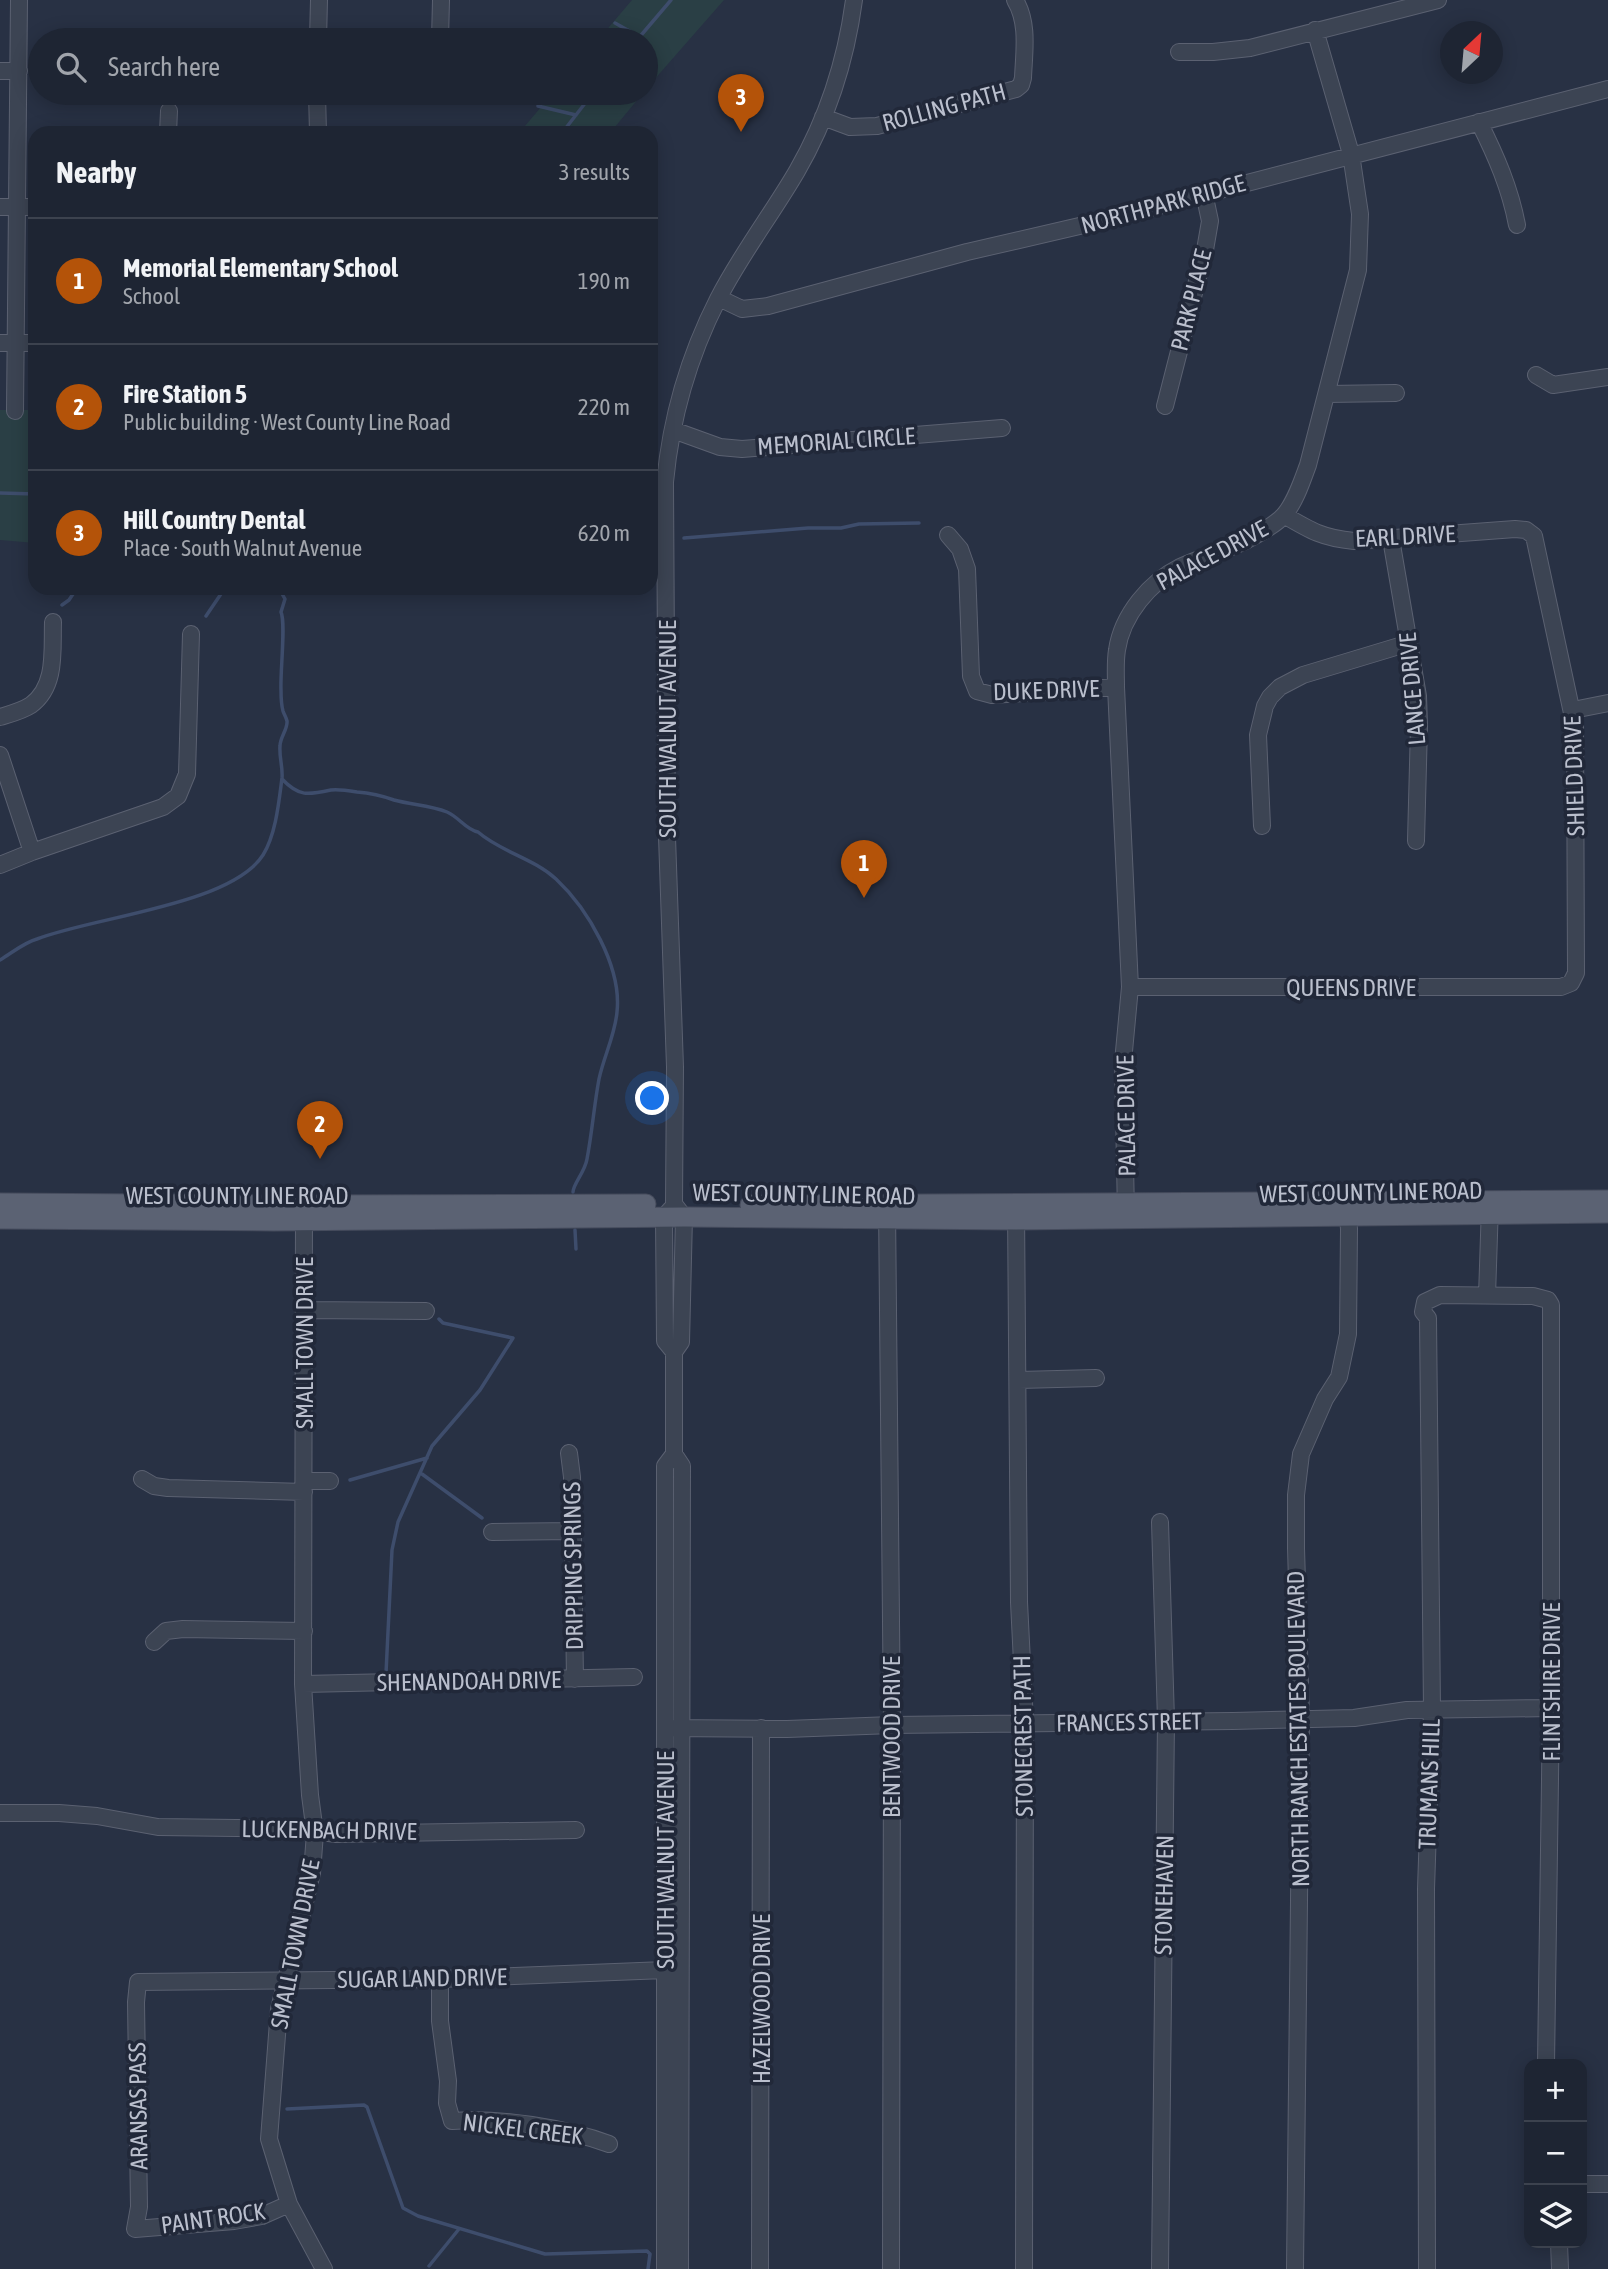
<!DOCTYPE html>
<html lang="en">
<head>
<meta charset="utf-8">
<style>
  body { margin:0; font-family:"Asap Condensed",sans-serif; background:#2b313f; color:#f1f3f6 }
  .controls { position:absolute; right:21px; bottom:21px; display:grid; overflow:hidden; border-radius:14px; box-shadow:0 4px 18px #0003 }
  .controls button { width:63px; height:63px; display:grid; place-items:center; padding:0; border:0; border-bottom:2px solid #3c424e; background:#1e2533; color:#f1f3f6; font:35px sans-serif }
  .compass { position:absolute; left:1440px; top:21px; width:63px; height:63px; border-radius:50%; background:#1e2533; box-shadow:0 4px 18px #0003; rotate:26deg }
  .you { position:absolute; left:653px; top:1099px; width:24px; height:24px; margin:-18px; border:5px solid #fff; border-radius:50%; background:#1a73e8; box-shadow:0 0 0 10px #1a73e833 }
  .badge { display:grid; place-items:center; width:46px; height:46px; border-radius:50%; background:#b45309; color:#fff; font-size:23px; font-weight:700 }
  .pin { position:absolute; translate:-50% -58px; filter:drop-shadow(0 2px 4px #0008) }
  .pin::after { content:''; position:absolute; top:37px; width:24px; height:21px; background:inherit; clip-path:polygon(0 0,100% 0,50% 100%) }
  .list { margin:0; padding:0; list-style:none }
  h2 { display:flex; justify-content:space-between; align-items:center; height:91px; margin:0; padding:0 28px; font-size:30px }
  h2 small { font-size:23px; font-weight:400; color:#a1a5ac }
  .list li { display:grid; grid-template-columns:46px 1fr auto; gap:21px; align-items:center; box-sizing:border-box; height:126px; padding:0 28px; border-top:2px solid #3c424e }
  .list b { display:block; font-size:26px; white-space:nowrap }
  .list p { margin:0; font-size:23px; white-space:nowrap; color:#a1a5ac }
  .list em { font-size:23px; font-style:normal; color:#a1a5ac }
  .icon { flex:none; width:38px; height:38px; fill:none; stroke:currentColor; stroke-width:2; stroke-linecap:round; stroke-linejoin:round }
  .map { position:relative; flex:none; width:1608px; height:2269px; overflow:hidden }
  .search { position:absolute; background:#1e2533; box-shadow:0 4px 18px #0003; left:28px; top:28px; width:630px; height:77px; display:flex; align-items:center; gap:18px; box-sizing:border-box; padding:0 24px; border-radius:38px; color:#a1a5ac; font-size:26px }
  .panel { position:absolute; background:#1e2533; box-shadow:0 4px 18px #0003; left:28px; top:126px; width:630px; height:469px; border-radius:21px }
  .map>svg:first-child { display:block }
</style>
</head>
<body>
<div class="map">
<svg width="1608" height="2269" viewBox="0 0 1608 2269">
  <rect width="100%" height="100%" fill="#283144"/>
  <!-- green -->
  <path fill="#2a3f45" d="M632 0H724L646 89V40H598Z
    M553 93H643L610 133H519Z
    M0 410H33L35 415V543L0 540Z"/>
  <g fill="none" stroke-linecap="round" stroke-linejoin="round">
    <!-- stream -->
    <path stroke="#3e4d6c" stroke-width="3.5" d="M615 23 640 37
      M637 40 671 0
      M538 106 576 115
      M562 133 593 93
      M0 493 35 494
      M684 538 808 528H841L859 524 919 523
      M62 605 69 600 77 588
      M206 616 225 588
      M282 779C299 797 308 795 331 790 336 789 351 791 357 792 370 793 383 796 394 800 412 805 430 805 447 812 459 817 466 830 478 832 501 852 533 858 556 879 588 909 622 967 617 1012 615 1035 604 1056 599 1079 594 1106 592 1133 587 1159 585 1172 573 1184 573 1192
      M0 960C12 953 23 943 37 939 93 917 231 905 263 855 276 834 279 801 282 778 283 767 279 757 280 746 280 737 288 729 287 721 286 717 284 714 283 711 281 704 281 697 281 690 280 673 286 623 281 612L285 599 281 592 283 588
      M575 1230 576 1249
      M422 1474 482 1518
      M350 1480 427 1458
      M386 1673 392 1550 398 1522 432 1446 480 1390 513 1338 443 1323 439 1319
      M287 2109 364 2105 367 2107 403 2208 418 2216 545 2254 647 2251 650 2254 648 2269
      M429 2266 459 2229"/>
    <defs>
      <path id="minor" d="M318 40 319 0
        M440 40 441 0
        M1179 52H1213L1250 48 1438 0
        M0 71H19
        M317 93 318 133
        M823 117 850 127 877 126 1016 89 1021 85 1023 78C1024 52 1029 23 1015 0
        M1479 122C1496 156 1510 188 1517 225
        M168 133 169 111
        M0 207H35
        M719 298 742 309 768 306 967 252 1101 221 1608 89
        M0 343H35
        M1536 375 1553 385 1608 377
        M1327 394 1396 393
        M1165 406 1205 250 1210 221 1204 193
        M15 411 19 0
        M673 430 720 447 742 449 1002 428
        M948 535 960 549 967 569 971 676 977 691 992 695 1116 687
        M1391 539 1418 696 1419 726 1416 841
        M1573 710 1608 703
        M0 717C10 714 22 711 31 705 57 686 52 650 53 622
        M0 755 32 852
        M1262 826 1258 735 1265 706 1270 697 1280 687 1303 675 1409 643
        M0 865 32 852 163 807 178 796 187 774 191 634
        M1130 987H1561L1571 983 1576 973 1575 727 1534 536 1526 530 1515 529 1354 541C1323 538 1311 531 1284 515
        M887 1207 892 1725 891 2269
        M671 1209 664 1217 665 1341 674 1352
        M1016 1209 1019 1602 1025 1723 1024 2269
        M304 1211 303 1684 310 1795 315 1833 312 1873 279 2009 269 2139 289 2204 324 2269
        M1126 1214 1123 1062 1130 987 1116 687C1116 675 1115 662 1117 650 1122 615 1150 582 1180 567 1201 557 1225 551 1245 541 1258 534 1276 525 1285 514 1296 500 1302 481 1308 465L1358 270 1360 214 1351 154 1315 30
        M1487 1296 1490 1205
        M304 1310 426 1311
        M1019 1380 1096 1378
        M569 1453 572 1477 575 1679
        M142 1479 154 1486 168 1488 304 1492
        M304 1481H330
        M492 1532 573 1531
        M154 1642 166 1631 183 1629 304 1631
        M303 1684 634 1677
        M665 1728 787 1729 892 1725 1233 1721 1354 1718 1407 1710 1551 1708
        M0 1813H59L97 1816 158 1827 301 1829 336 1834 576 1830
        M440 1979V2021L448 2081 447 2103 452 2121C498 2117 566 2128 609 2144
        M1582 2184H1608
        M289 2204 262 2216 234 2221 135 2229 139 2207 136 2002 138 1982 440 1979 665 1970
        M1559 2243 1560 2269
        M665 2269V1466L674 1454
        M680 2269 682 1466 674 1454V1352L681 1342 684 1217 674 1204 675 1067 667 837 665 482C671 418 689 356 718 299 741 254 772 214 797 171 827 119 846 60 854 0
        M760 2269 761 1728
        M1160 2269 1166 1720 1160 1522
        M1295 2269 1301 1718 1296 1548V1495L1301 1454 1325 1399 1339 1377 1348 1334 1349 1229 1347 1206
        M1427 2269 1426 1889 1432 1710 1428 1318 1423 1312 1425 1302 1440 1295 1533 1296 1548 1300 1551 1305V1708L1546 2064"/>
      <path id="major" d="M0 1203 304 1205 646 1204
        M750 1205 1608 1200
        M0 1219 274 1221 684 1217 1016 1220 1608 1213"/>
    </defs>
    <!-- minor casing -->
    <use href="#minor" stroke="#5b6171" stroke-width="18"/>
    <!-- major casing -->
    <use href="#major" stroke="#464c5d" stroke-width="21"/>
    <!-- minor -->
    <use href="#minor" stroke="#3c4453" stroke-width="16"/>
    <!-- major -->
    <use href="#major" stroke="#5b6273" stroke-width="19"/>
  </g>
  <g text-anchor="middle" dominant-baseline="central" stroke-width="7" stroke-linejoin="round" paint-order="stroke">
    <!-- street labels -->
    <g font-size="24" fill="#babfcd" stroke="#212839">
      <text transform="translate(944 107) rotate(-15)">ROLLING PATH</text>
      <text transform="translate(1163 204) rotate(-15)">NORTHPARK RIDGE</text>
      <text transform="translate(1191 300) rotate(-76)">PARK PLACE</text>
      <text transform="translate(836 441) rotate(-4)">MEMORIAL CIRCLE</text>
      <text transform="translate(1405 536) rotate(-3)">EARL DRIVE</text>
      <text transform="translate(1212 555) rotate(-28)">PALACE DRIVE</text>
      <text transform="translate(1412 689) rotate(-95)">LANCE DRIVE</text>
      <text transform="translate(1046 690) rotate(-2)">DUKE DRIVE</text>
      <text transform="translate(667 729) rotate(-90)">SOUTH WALNUT AVENUE</text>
      <text transform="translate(1574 776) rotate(-92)">SHIELD DRIVE</text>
      <text x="1351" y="987">QUEENS DRIVE</text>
      <text transform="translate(1126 1116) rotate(-91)">PALACE DRIVE</text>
      <text transform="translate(1371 1192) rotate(-1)">WEST COUNTY LINE ROAD</text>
      <text transform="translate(804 1194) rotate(1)">WEST COUNTY LINE ROAD</text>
      <text x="237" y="1195">WEST COUNTY LINE ROAD</text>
      <text transform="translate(304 1343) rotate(-90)">SMALL TOWN DRIVE</text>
      <text transform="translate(573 1566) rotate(-91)">DRIPPING SPRINGS</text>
      <text transform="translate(469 1681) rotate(-1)">SHENANDOAH DRIVE</text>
      <text transform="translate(1551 1682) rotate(-90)">FLINTSHIRE DRIVE</text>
      <text transform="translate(1129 1722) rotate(-1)">FRANCES STREET</text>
      <text transform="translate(1298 1729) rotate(-91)">NORTH RANCH ESTATES BOULEVARD</text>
      <text transform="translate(1023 1736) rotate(-91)">STONECREST PATH</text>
      <text transform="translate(891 1737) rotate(-90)">BENTWOOD DRIVE</text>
      <text transform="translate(1429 1784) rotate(-88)">TRUMANS HILL</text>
      <text transform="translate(329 1830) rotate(1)">LUCKENBACH DRIVE</text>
      <text transform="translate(665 1860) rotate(-90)">SOUTH WALNUT AVENUE</text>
      <text transform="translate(1164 1895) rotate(-89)">STONEHAVEN</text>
      <text transform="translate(295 1944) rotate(-79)">SMALL TOWN DRIVE</text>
      <text transform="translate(422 1978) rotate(-1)">SUGAR LAND DRIVE</text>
      <text transform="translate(761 1999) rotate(-90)">HAZELWOOD DRIVE</text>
      <text transform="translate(138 2106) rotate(-91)">ARANSAS PASS</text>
      <text transform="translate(523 2129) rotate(7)">NICKEL CREEK</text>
      <text transform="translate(213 2218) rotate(-8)">PAINT ROCK</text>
    </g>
  </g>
</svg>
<div class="controls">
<button>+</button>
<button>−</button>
<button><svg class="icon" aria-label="layers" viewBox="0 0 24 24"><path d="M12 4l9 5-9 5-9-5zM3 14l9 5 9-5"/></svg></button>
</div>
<svg class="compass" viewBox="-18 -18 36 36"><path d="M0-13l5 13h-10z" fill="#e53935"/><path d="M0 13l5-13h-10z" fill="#a1a5ac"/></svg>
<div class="you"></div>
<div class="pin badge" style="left:864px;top:898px">1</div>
<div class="pin badge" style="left:320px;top:1159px">2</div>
<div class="pin badge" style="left:741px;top:132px">3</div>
<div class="search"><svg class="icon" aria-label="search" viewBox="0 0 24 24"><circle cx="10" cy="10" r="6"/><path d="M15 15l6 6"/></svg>Search here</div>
<section class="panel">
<h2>Nearby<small>3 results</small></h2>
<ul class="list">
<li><span class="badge">1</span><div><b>Memorial Elementary School</b><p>School</p></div><em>190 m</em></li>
<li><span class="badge">2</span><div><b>Fire Station 5</b><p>Public building · West County Line Road</p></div><em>220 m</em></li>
<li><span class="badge">3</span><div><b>Hill Country Dental</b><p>Place · South Walnut Avenue</p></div><em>620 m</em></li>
</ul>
</section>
</div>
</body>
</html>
